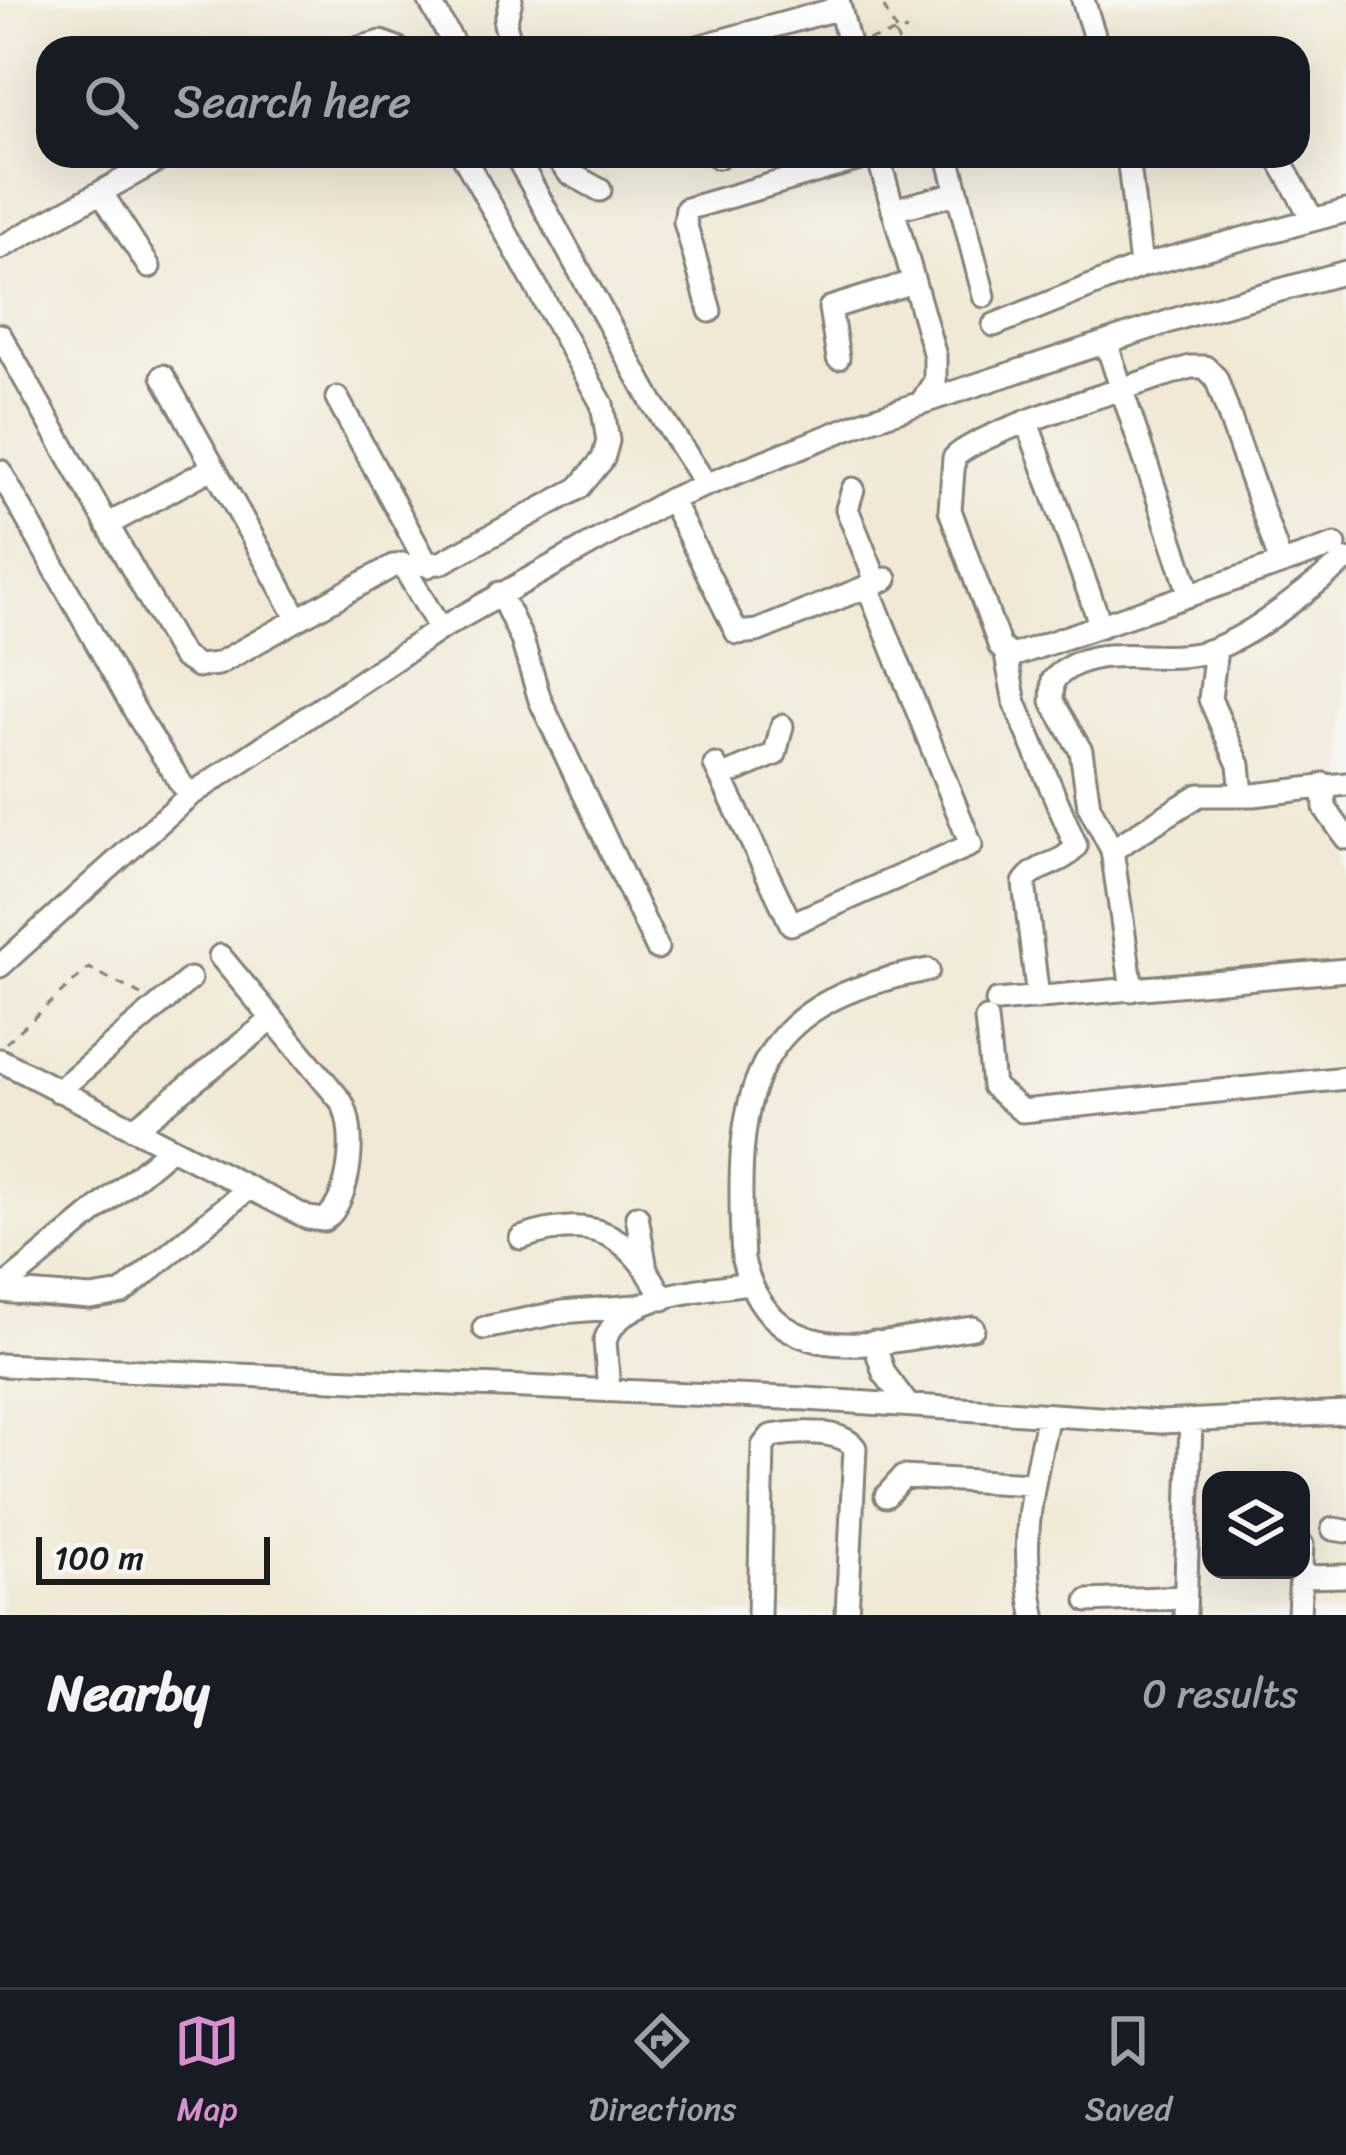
<!DOCTYPE html>
<html lang="en">
<head>
<meta charset="utf-8">
<style>
  body { margin:0; font-family:Sriracha,sans-serif; background:#242831; color:#f1f3f6 }
  .controls { position:absolute; right:36px; bottom:36px; display:grid; overflow:hidden; border-radius:24px; box-shadow:0 12px 48px #0002 }
  .controls button { width:108px; height:108px; display:grid; place-items:center; padding:0; border:0; border-bottom:3px solid #363941; background:#171b24; color:#f1f3f6; font:60px sans-serif }
  .scale { position:absolute; left:36px; bottom:30px; width:234px; box-sizing:border-box; padding-left:12px; border:6px solid #1c1c1c; border-top:0; font-size:33px; line-height:42px; white-space:nowrap; color:#1c1c1c; -webkit-text-stroke:9px #f6f6f2; paint-order:stroke }
  .list { margin:0; padding:0; list-style:none }
  h2 { display:flex; justify-content:space-between; align-items:center; height:156px; margin:0; padding:0 48px; font-size:51px }
  h2 small { font-size:39px; font-weight:400; color:#9ea1a6 }
  .icon { flex:none; width:66px; height:66px; fill:none; stroke:currentColor; stroke-width:2; stroke-linecap:round; stroke-linejoin:round }
  .map { position:relative; flex:none; width:1346px; height:1615px; overflow:hidden }
  .search { position:absolute; background:#171b24; box-shadow:0 12px 48px #0002; left:36px; right:36px; top:36px; height:132px; display:flex; align-items:center; gap:30px; box-sizing:border-box; padding:0 42px; border-radius:36px; color:#9ea1a6; font-size:45px }
  .sheet { height:372px; background:#171b24 }
  nav { display:flex; justify-content:space-around; align-items:center; box-sizing:border-box; height:168px; border-top:3px solid #363941; background:#171b24; font-size:33px; color:#9ea1a6 }
  nav a { display:grid; justify-items:center; gap:6px }
  nav .on { color:#d690ce }
  .map>svg:first-child { display:block }
</style>
</head>
<body>
<div class="map">
<svg width="1346" height="1615" viewBox="0 0 1346 1615">
  <rect width="100%" height="100%" fill="#f6f6f2"/>
  <filter id="ink" filterUnits="userSpaceOnUse"><feTurbulence type="fractalNoise" baseFrequency=".00833" numOctaves="2"/><feDisplacementMap in="SourceGraphic" scale="24" xChannelSelector="R" yChannelSelector="G"/><feConvolveMatrix kernelMatrix="1 2 1 2 8 2 1 2 1" color-interpolation-filters="sRGB"/></filter>
  <filter id="wash" filterUnits="userSpaceOnUse"><feTurbulence type="fractalNoise" baseFrequency=".004" numOctaves="4" result="noise"/><feDisplacementMap in="SourceGraphic" scale="48" xChannelSelector="R" yChannelSelector="G"/><feGaussianBlur stdDeviation="2.7" result="paint"/><feColorMatrix in="noise" values="0 0 0 0 0 0 0 0 0 0 0 0 0 0 0 0 0 1.4 0 .05"/><feComposite in="paint" operator="in"/></filter>
  <g filter="url(#wash)">
    <rect width="100%" height="100%" fill="#f1e9d5"/>
  </g>
  <g filter="url(#ink)">
    <g fill="none" stroke-linecap="round" stroke-linejoin="round">
      <defs>
        <path id="minor" d="M429 0 456 48
          M511 0 505 24 512 48
          M838 0 850 48
          M1083 0 1098 48
          M359 48 381 42 397 48
          M694 48 840 8
          M516 156 652 402 705 483
          M555 156 569 173 600 190
          M717 156 718 157
          M878 156 935 356V381L921 403
          M948 156 984 296
          M1128 156 1141 266
          M1277 156 1313 220
          M101 192 149 267
          M893 210 957 193
          M0 248 166 156
          M710 311 685 222 687 209 870 156
          M994 325 1141 266 1346 211
          M0 335 182 656 198 666 218 664 393 566 441 563 579 488 603 459 608 441 602 404 463 156
          M1106 342 1190 595
          M838 358 830 308 913 282
          M163 376 298 619
          M337 398 428 566
          M1028 425 1101 626
          M0 471 139 718 189 796
          M853 489 847 509 877 583
          M671 499 737 633 757 631 886 579
          M107 525 214 467
          M1281 563 1216 378 1205 367H1190C1146 382 977 431 954 458L950 510 1000 647 1012 656 1335 545
          M402 564 440 629
          M500 593 522 640 540 700 657 948
          M1216 649 1210 699 1239 765 1242 794
          M1006 655 1015 703 1076 846C1064 865 1036 863 1024 883L1038 998
          M715 765 791 924 971 845 868 587
          M721 777 775 754 782 726
          M1324 784 1325 808 1346 838
          M1112 850 1199 795H1254L1346 784
          M0 966 189 796 440 629 671 499 866 421 1189 315 1346 272
          M928 970C746 1002 734 1094 743 1260 773 1379 884 1341 973 1328
          M1132 990 1112 850 1089 806 1081 751 1052 701 1053 680C1097 635 1160 670 1214 649 1261 631 1306 590 1346 560
          M997 1001 1346 970
          M986 1019 993 1086 1022 1111 1346 1078
          M0 1060 308 1218 324 1220C351 1202 358 1128 341 1101L220 956
          M58 1091 190 979
          M134 1129 273 1019
          M637 1216 645 1263
          M521 1238C592 1213 631 1233 663 1299
          M0 1290 171 1148
          M0 1291 91 1298 122 1293 249 1188
          M484 1328 562 1312 636 1306
          M874 1342 884 1373 908 1405
          M0 1365 807 1399 1161 1422 1346 1413
          M609 1390 605 1341C621 1292 706 1290 749 1283
          M886 1496 903 1477 1031 1484
          M1333 1529 1346 1531
          M1301 1565 1302 1545
          M1301 1577 1346 1576
          M1088 1601 1185 1597
          M759 1615 763 1446 771 1436C794 1432 841 1428 855 1448L847 1615
          M1034 1615C1019 1538 1032 1490 1048 1415
          M1185 1615 1191 1421
          M1299 1615 1301 1570"/>
      </defs>
      <!-- minor casing -->
      <use href="#minor" stroke="#868278" stroke-width="27"/>
      <!-- path -->
      <path stroke="#868278" stroke-width="3" stroke-dasharray="9 9" stroke-linecap="butt" d="M884 7 896 31
        M895 34 901 48
        M868 40 907 30
        M6 1043 89 968 141 995"/>
      <!-- minor -->
      <use href="#minor" stroke="#fff" stroke-width="21"/>
    </g>
  </g>
</svg>
<div class="controls">
<button><svg class="icon" aria-label="layers" viewBox="0 0 24 24"><path d="M12 4l9 5-9 5-9-5zM3 14l9 5 9-5"/></svg></button>
</div>
<div class="scale">100 m</div>
<div class="search"><svg class="icon" aria-label="search" viewBox="0 0 24 24"><circle cx="10" cy="10" r="6"/><path d="M15 15l6 6"/></svg>Search here</div>
</div>
<section class="sheet">
<h2>Nearby<small>0 results</small></h2>
<ul class="list">
</ul>
</section>
<nav>
<a class="on"><svg class="icon" aria-label="map" viewBox="0 0 24 24"><path d="M3 6l6-2 6 2 6-2v14l-6 2-6-2-6 2zM9 4v14M15 6v14"/></svg>Map</a>
<a><svg class="icon" aria-label="directions" viewBox="0 0 24 24"><path d="M12 3l9 9-9 9-9-9zM9 14v-3h6M13 9l2 2-2 2"/></svg>Directions</a>
<a><svg class="icon" aria-label="saved" viewBox="0 0 24 24"><path d="M7 4h10v16l-5-4-5 4z"/></svg>Saved</a>
</nav>
</body>
</html>
